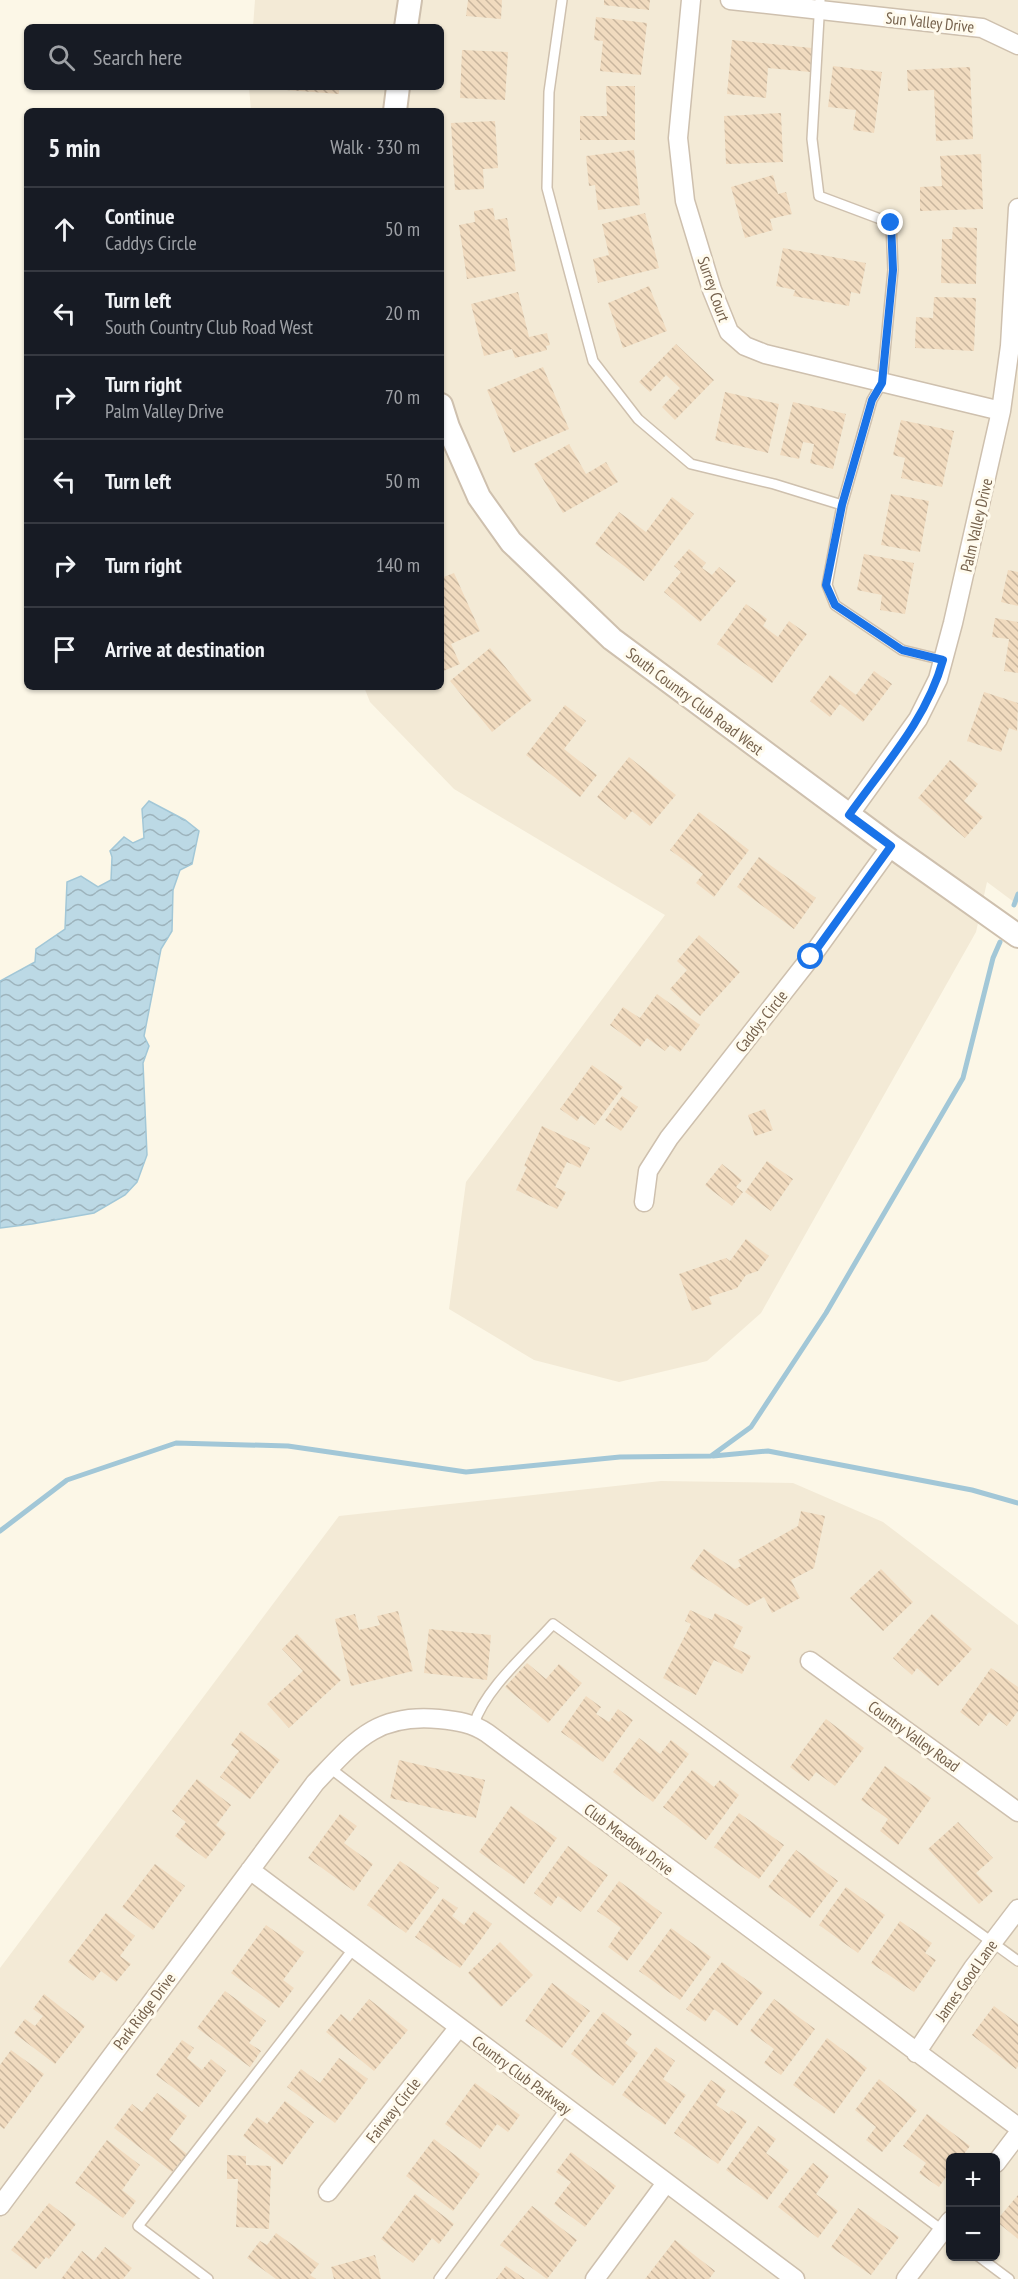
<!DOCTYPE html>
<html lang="en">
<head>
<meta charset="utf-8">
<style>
  body { margin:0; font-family:"PT Sans Narrow",sans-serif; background:#242831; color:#f1f3f6 }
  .controls { position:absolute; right:18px; bottom:18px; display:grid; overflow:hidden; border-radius:9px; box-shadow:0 2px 4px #0004 }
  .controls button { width:54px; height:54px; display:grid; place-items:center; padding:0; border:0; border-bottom:2px solid #363941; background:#171b24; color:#f1f3f6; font:30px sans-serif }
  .stop { position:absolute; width:18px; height:18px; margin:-14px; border:4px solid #1a73e8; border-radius:50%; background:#fff }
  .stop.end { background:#1a73e8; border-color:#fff; box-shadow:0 2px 6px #0008 }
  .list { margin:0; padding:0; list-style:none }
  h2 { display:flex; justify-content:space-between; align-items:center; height:78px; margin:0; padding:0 24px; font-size:26px }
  h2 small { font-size:20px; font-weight:400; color:#9ea1a6 }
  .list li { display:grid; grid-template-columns:39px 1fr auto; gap:18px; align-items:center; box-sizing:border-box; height:84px; padding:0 24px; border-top:2px solid #363941 }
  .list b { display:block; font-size:22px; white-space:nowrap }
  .list p { margin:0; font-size:20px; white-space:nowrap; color:#9ea1a6 }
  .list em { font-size:20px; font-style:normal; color:#9ea1a6 }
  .icon { flex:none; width:33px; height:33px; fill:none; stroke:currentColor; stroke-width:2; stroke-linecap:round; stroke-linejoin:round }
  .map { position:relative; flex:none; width:1018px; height:2279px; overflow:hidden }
  .search { position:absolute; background:#171b24; box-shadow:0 2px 4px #0004; left:24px; top:24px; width:420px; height:66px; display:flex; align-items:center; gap:15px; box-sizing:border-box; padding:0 21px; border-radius:9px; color:#9ea1a6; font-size:22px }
  .panel { position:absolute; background:#171b24; box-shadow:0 2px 4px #0004; left:24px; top:108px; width:420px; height:582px; border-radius:9px }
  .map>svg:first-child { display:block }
</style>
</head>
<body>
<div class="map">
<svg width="1018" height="2279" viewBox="0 0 1018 2279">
  <defs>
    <pattern id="water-waves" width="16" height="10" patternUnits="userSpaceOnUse" patternTransform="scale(1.5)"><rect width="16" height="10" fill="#bcd9e5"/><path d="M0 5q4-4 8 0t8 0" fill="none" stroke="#9db3bc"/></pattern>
    <pattern id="building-back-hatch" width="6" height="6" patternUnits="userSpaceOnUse" patternTransform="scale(1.5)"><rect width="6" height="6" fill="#f1dbbf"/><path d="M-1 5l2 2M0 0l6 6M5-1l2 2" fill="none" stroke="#c8b59d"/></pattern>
  </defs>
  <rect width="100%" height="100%" fill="#fcf7e7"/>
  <!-- residential -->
  <path fill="#f3ead6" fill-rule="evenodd" d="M255 0H1018V905L987 882 976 932 761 1313 707 1361 619 1382 534 1360 449 1309 466 1182 665 915 454 789 370 702 364 687H441V111H251L249 87H441V27H253Z
    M661 1481 793 1483 883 1522 1018 1625V2279H0V1968L339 1516ZM950 2158H996V2256H950Z"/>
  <!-- water -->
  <path fill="url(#water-waves)" stroke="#a2c7d7" stroke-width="1.5" d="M149 801 185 820 199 831 192 864 180 870 173 890 172 931 161 949 144 1036 149 1046 143 1063 147 1155 137 1182 125 1195 94 1213 32 1224 0 1228V981L35 962 36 949 65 929 67 882 81 876 98 887 111 880 112 857 110 851 124 837 133 843 144 838 142 809Z"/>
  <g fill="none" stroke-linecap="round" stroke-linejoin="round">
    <!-- stream -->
    <path stroke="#a2c7d7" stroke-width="5" d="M1014 905 1018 894
      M713 1456 768 1451 972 1490 1018 1503
      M0 1531 67 1480 176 1443 288 1446 466 1472 620 1457 711 1456 751 1427 826 1313 963 1078 993 958 1000 942"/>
  </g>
  <!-- building -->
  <path fill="url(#building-back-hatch)" d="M468 0H502L501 19 466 16Z
    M604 0H650L649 10 604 5Z
    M596 17 647 23 641 75 600 71 603 41 594 40Z
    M732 40 812 48 810 72 768 68 766 98 727 94Z
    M462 50 508 52 505 100 460 98Z
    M833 66 882 72 874 133 853 130 856 110 828 107Z
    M970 67 973 139 936 141 934 90 908 91 907 70Z
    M606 86H635V140H580V116H607Z
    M287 87H339V94L286 90Z
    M781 113 783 162 726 164 724 116Z
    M495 121 498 168 483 169 484 189 455 190 451 123Z
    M634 150 640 205 598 210 595 185 589 186 586 156Z
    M981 154 983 209 920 211V187L942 186 940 156Z
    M773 175 778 194 786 192 792 214 770 219 773 230 745 238 731 187Z
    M493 208 495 220 507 218 516 271 467 279 459 225 475 222 474 211Z
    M645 213 659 268 598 283 593 259 609 255 602 224Z
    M953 227 977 228 976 284 941 283 942 239H952Z
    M783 248 866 263 860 294 851 292 849 306 793 296 795 290 776 286Z
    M649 286 667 331 623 348 608 303Z
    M518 292 529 337 547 333 550 345 546 346 547 350 515 358 512 349 484 356 471 304Z
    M934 297 976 298 974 351 915 348 916 317 933 318Z
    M676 344 714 380 675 420 662 407 680 388 666 375 650 392 639 382Z
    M543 367 569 429 513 453 487 390Z
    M725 392 779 404 768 453 715 440Z
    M793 402 846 414 833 469 810 463 814 444 803 442 799 459 780 455Z
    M901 420 954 431 942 487 901 478 905 458 893 455Z
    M569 444 586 474 606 462 618 482 563 513 534 464Z
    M891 494 929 501 920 552 881 545Z
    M672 497 694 514 644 581 595 544 619 512 646 532Z
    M689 549 706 563 702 568 712 575 719 567 736 581 700 622 664 592 681 572 674 566Z
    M864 554 914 563 905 614 880 610 882 595 857 590Z
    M1008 570 1018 572V606L1001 602Z
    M454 573 480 631 451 644 460 664 441 672V578Z
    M746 604 767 619 763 626 778 637 789 621 807 634 772 683 717 644Z
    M995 618 1018 622V673L1004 671 1009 639 992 637Z
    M490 648 532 700 492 732 450 681Z
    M874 671 892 684 863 722 840 704 830 717 810 701 830 675 856 695Z
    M984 692 1018 703 1017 731 1009 728 1001 752 967 741Z
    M565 705 586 721 564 749 597 775 580 797 526 755Z
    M629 757 676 795 650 826 632 811 625 820 597 797Z
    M950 760 978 784 964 801 983 817 965 838 918 798Z
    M699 812 749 850 714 897 696 883 703 874 670 850Z
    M759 857 816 898 794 929 737 887Z
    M699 935 740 972 700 1016 670 989 687 970 677 961Z
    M657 994 700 1025 680 1052 670 1045 665 1051 647 1038 640 1047 610 1025 623 1007 640 1018Z
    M592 1065 623 1087 595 1125 581 1115 577 1121 560 1109Z
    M622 1096 638 1107 621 1131 605 1120Z
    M765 1109 773 1130 755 1136 748 1115Z
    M542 1126 590 1148 580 1168 567 1162 555 1187 566 1192 557 1209 516 1190 527 1167 524 1166Z
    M767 1161 793 1179 771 1211 745 1192Z
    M722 1164 742 1180 736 1187 743 1192 732 1206 705 1185Z
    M746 1239 769 1256 758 1271 746 1275 737 1288 709 1297 712 1304 692 1311 679 1274 726 1258 730 1261Z
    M801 1511 825 1516 814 1568 791 1580 800 1598 772 1613 764 1597 747 1606 690 1568 704 1549 735 1569 741 1566 738 1560 798 1526Z
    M881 1569 913 1602 883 1631 850 1598Z
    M690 1610 712 1620 715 1613 743 1627 733 1647 751 1656 742 1674 714 1660 696 1695 663 1678 691 1624 685 1621Z
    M398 1611 413 1671 351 1686 335 1619 355 1614 359 1630 380 1625 377 1616Z
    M932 1614 972 1649 938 1686 917 1668 912 1675 893 1658Z
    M429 1629 491 1635 487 1680 424 1673Z
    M297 1634 341 1680 289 1728 267 1704 303 1671 282 1649Z
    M527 1663 546 1679 559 1664 582 1683 548 1723 505 1687Z
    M991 1668 1018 1687V1711L1007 1726 989 1712 979 1726 960 1712Z
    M586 1696 601 1707 596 1714 609 1722 618 1709 633 1720 603 1762 561 1732Z
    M826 1719 864 1748 835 1786 816 1772 809 1781 790 1767Z
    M241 1731 280 1760 250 1799 220 1777 239 1751 231 1745Z
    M639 1738 660 1754 671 1740 689 1754 653 1802 613 1772Z
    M399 1760 485 1780 476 1818 390 1798Z
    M885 1766 931 1798 898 1845 880 1831 888 1819 861 1800Z
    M692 1770 714 1787 720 1780 739 1795 706 1840 663 1807Z
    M197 1779 231 1805 216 1825 226 1833 206 1859 175 1836 186 1822 172 1811Z
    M511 1806 557 1838 524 1884 479 1852Z
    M739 1813 784 1845 759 1879 714 1847Z
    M340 1814 357 1826 344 1843 373 1864 354 1891 308 1858Z
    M958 1822 993 1858 976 1873 993 1891 979 1904 928 1849Z
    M568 1846 608 1875 581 1912 558 1896 551 1906 534 1893Z
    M796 1850 838 1881 810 1918 768 1887Z
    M400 1861 439 1888 406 1933 367 1905Z
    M155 1864 185 1886 153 1930 122 1907Z
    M619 1881 662 1913 627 1961 608 1947 621 1928 597 1911Z
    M846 1887 885 1915 858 1953 819 1925Z
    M443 1898 458 1908 452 1916 464 1925 474 1911 492 1924 460 1968 415 1937Z
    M106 1913 135 1936 120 1956 131 1964 116 1982 101 1971 93 1981 68 1962Z
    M900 1921 932 1943 925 1953 936 1960 914 1992 871 1963Z
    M266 1925 304 1952 283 1980 294 1988 279 2008 231 1973Z
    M671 1928 711 1957 680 2000 639 1971Z
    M500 1942 533 1975 501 2007 468 1973Z
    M722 1962 763 1992 737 2026 714 2009 705 2022 686 2009Z
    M552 1983 590 2011 562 2048 525 2021Z
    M225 1991 266 2021 249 2043 261 2051 250 2067 197 2028Z
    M44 1994 85 2026 55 2064 14 2033 25 2019 35 2026 43 2016 33 2009Z
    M369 1999 408 2030 374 2071 326 2032 341 2014 350 2022Z
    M774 1999 815 2029 781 2075 764 2063 774 2049 750 2031Z
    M994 2006 1018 2024V2066L1016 2069 972 2035Z
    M603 2012 632 2034 625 2043 638 2053 613 2086 571 2054Z
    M827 2038 867 2068 834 2114 793 2085Z
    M182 2040 194 2048 187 2058 202 2070 211 2059 226 2071 199 2107 156 2075Z
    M656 2047 675 2061 663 2079 686 2095 665 2125 622 2095Z
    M11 2050 44 2074 4 2129 0 2126V2065Z
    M339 2058 368 2079 335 2123 287 2087 301 2069 320 2083Z
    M879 2079 917 2110 882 2152 866 2140 876 2127 855 2110Z
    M711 2080 726 2090 716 2105 729 2114 731 2110 747 2121 718 2164 674 2133Z
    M475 2083 520 2115 508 2132 497 2124 480 2149 445 2124Z
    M157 2093 187 2116 169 2140 187 2154 172 2172 114 2128 132 2104 142 2112Z
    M285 2101 314 2122 282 2165 243 2136 257 2117 267 2124Z
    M927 2114 970 2146 961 2158H950V2171L939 2187 919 2173 926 2163 903 2146Z
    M758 2126 776 2139 766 2153 789 2170 767 2200 726 2170Z
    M434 2139 480 2174 453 2211 406 2176Z
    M107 2140 140 2165 122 2190 136 2201 123 2218 75 2183Z
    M571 2152 616 2186 585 2227 554 2204 571 2182 556 2172Z
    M227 2155 246 2156V2165L271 2166 269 2229 236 2227 238 2179H227Z
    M813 2163 829 2176 816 2194 838 2211 818 2238 778 2207Z
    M415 2194 454 2224 439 2244 432 2238 413 2263 381 2239Z
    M1018 2195V2239L996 2221Z
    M49 2203 76 2224 49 2259 46 2257 36 2269 11 2250Z
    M532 2206 577 2240 547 2279 500 2245Z
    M858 2208 899 2237 871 2275 831 2247Z
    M276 2233 319 2264 310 2275 316 2279H276L247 2258 260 2241 267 2245Z
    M675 2240 715 2271 709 2279H645Z
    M105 2247 132 2268 123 2279H61L82 2251 94 2261Z
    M375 2255 381 2279H334L331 2267Z
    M506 2266 525 2279H496Z"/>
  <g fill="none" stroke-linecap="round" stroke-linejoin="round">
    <defs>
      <path id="service" d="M562 0 549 92 547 188 593 361 638 419 691 464 774 484 842 505
        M820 0 812 139 819 196 891 223 893 270 882 383 872 400 842 505 827 585 835 605 902 650 943 660
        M474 1724C485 1689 528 1652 553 1624L1018 1961
        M330 1768 527 1920 950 2236
        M978 2256 1009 2279
        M208 2279 138 2226 354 1948
        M439 2279 566 2108"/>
      <path id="minor" d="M691 0 678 138 685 201 712 290 729 332 745 346 765 354 1001 411
        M730 0 982 28 1018 45
        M849 815 918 719 938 679 953 623 1001 411 1010 346 1018 208
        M644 1202 648 1171 669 1138 811 957 891 846
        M810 1661 1018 1812
        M250 1870 795 2279
        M916 2053 973 1968 1018 1909
        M996 2163 1018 2134
        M328 2192 459 2027
        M0 2206 315 1783C355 1741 376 1713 439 1719 458 1721 472 1723 487 1733L1018 2127
        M595 2279 666 2183
        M906 2279 950 2221"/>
      <path id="tertiary" d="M406 27 410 0
        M395 111 398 87
        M441 405 448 427 479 497 511 542 612 639 891 846 1018 936"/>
    </defs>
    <!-- service casing -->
    <use href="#service" stroke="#cec0ae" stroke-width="12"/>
    <!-- minor casing -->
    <use href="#minor" stroke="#cec0ae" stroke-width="21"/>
    <!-- tertiary casing -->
    <use href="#tertiary" stroke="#cec0ae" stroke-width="26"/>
    <!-- service -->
    <use href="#service" stroke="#fff" stroke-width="9"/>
    <!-- minor -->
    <use href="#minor" stroke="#fff" stroke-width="18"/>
    <!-- tertiary -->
    <use href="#tertiary" stroke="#fff" stroke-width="22"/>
  </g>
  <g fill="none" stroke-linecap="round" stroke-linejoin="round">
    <!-- route -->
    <path stroke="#1a73e8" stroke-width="8" d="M811 957 891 846 849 815C884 766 927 719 943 660L902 650 835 605 826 585 842 505 872 400 882 383 893 270 891 223"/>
  </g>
  <g text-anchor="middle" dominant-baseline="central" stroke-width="6" stroke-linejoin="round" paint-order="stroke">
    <!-- street labels -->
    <g font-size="16" fill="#75614c" stroke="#fffbee">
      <text transform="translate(930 22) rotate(6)">Sun Valley Drive</text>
      <text transform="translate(714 289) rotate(71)">Surrey Court</text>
      <text transform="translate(976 525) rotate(-77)">Palm Valley Drive</text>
      <text transform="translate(695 701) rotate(37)">South Country Club Road West</text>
      <text transform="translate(761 1021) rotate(-52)">Caddys Circle</text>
      <text transform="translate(914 1736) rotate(36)">Country Valley Road</text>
      <text transform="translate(629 1839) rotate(37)">Club Meadow Drive</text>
      <text transform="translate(966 1980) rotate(-55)">James Good Lane</text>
      <text transform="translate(144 2011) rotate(-53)">Park Ridge Drive</text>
      <text transform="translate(522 2075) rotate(37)">Country Club Parkway</text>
      <text transform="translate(393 2110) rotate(-52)">Fairway Circle</text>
    </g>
  </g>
</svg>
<div class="controls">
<button>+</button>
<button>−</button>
</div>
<div class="stop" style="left:811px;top:957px"></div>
<div class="stop end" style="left:891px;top:223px"></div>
<div class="search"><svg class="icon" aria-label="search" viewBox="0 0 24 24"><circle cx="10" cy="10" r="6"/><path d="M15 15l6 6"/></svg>Search here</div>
<section class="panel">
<h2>5 min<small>Walk · 330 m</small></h2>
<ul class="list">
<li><svg class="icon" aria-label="ahead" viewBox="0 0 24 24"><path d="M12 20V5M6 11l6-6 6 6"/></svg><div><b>Continue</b><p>Caddys Circle</p></div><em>50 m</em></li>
<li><svg class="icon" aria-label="left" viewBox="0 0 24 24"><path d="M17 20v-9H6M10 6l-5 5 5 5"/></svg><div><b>Turn left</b><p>South Country Club Road West</p></div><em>20 m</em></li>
<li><svg class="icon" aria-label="right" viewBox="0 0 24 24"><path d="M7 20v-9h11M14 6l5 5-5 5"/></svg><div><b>Turn right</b><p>Palm Valley Drive</p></div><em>70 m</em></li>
<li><svg class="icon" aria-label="left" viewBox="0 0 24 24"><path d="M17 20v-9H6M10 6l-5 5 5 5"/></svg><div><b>Turn left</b></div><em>50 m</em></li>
<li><svg class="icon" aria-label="right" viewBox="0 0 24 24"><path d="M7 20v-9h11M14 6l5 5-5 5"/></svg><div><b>Turn right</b></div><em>140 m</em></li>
<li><svg class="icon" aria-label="arrive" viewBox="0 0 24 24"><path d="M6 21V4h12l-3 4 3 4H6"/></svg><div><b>Arrive at destination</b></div></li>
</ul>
</section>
</div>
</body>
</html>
